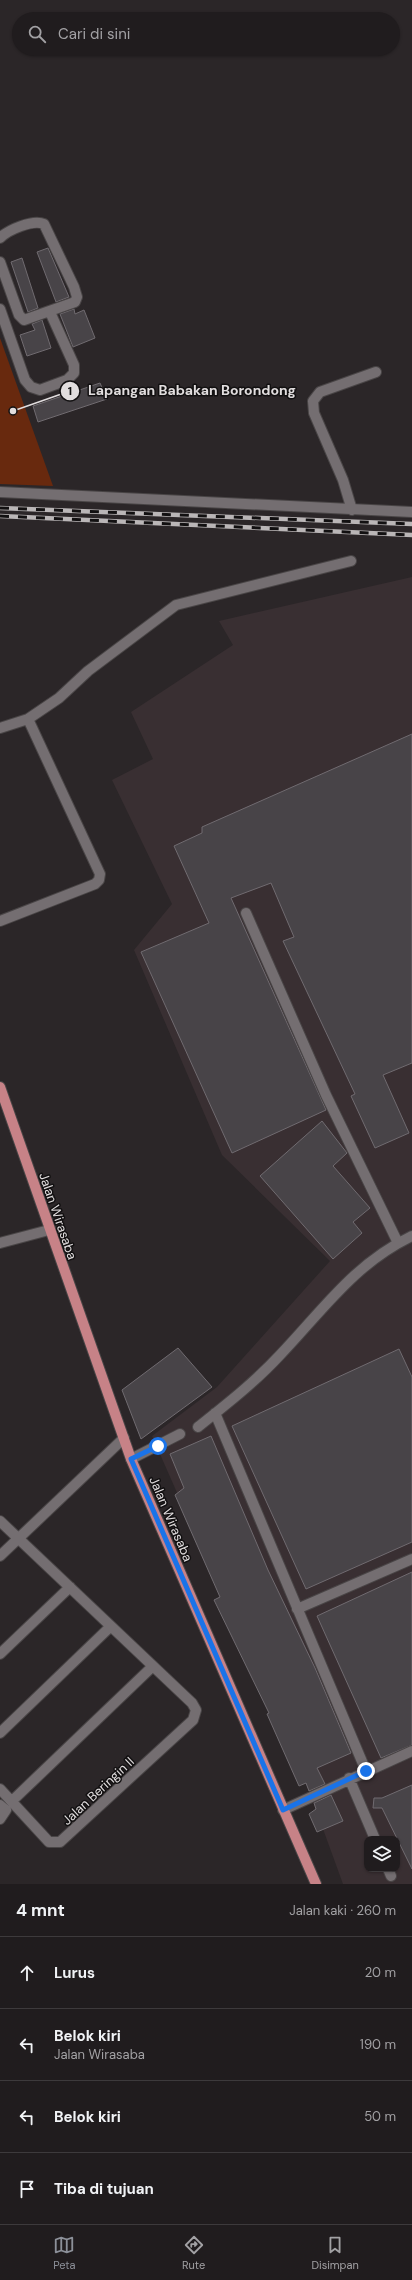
<!DOCTYPE html>
<html lang="id">
<head>
<meta charset="utf-8">
<style>
  body { margin:0; font-family:"DM Sans",sans-serif; background:#2d292b; color:#f1f3f6 }
  .controls { position:absolute; right:12px; bottom:12px; display:grid; overflow:hidden; border-radius:8px; box-shadow:0 1px 3px #0004 }
  .controls button { width:36px; height:36px; display:grid; place-items:center; padding:0; border:0; border-bottom:1px solid #3d3a3c; background:#201c1e; color:#f1f3f6; font:20px sans-serif }
  .stop { position:absolute; width:12px; height:12px; margin:-9px; border:3px solid #1a73e8; border-radius:50%; background:#fff }
  .stop.end { background:#1a73e8; border-color:#fff; box-shadow:0 1px 4px #0008 }
  .list { margin:0; padding:0; list-style:none }
  h2 { display:flex; justify-content:space-between; align-items:center; height:52px; margin:0; padding:0 16px; font-size:17px }
  h2 small { font-size:13px; font-weight:400; color:#a2a1a4 }
  .list li { display:grid; grid-template-columns:26px 1fr auto; gap:12px; align-items:center; box-sizing:border-box; height:72px; padding:0 16px; border-top:1px solid #3d3a3c }
  .list b { display:block; font-size:15px; white-space:nowrap }
  .list p { margin:0; font-size:13px; white-space:nowrap; color:#a2a1a4 }
  .list em { font-size:13px; font-style:normal; color:#a2a1a4 }
  .icon { flex:none; width:22px; height:22px; fill:none; stroke:currentColor; stroke-width:2; stroke-linecap:round; stroke-linejoin:round }
  .map { position:relative; flex:none; width:412px; height:1884px; overflow:hidden }
  .search { position:absolute; background:#201c1e; box-shadow:0 1px 3px #0004; left:12px; right:12px; top:12px; height:44px; display:flex; align-items:center; gap:10px; box-sizing:border-box; padding:0 14px; border-radius:22px; color:#a2a1a4; font-size:15px }
  .sheet { height:340px; background:#201c1e }
  nav { display:flex; justify-content:space-around; align-items:center; box-sizing:border-box; height:56px; border-top:1px solid #3d3a3c; background:#201c1e; font-size:11px; color:#a2a1a4 }
  nav a { display:grid; justify-items:center; gap:2px }
  nav .on { color:#8c9099 }
  .map>svg:first-child { display:block }
</style>
</head>
<body>
<div class="map">
<svg width="412" height="1884" viewBox="0 0 412 1884">
  <rect width="100%" height="100%" fill="#2b2628"/>
  <!-- built -->
  <path fill="#392f32" fill-rule="evenodd" d="M412 577V1884H343L311 1796 152 1436 217 1387 330 1261 222 1155 134 950 172 904 112 780 153 759 131 712 233 645 219 621ZM367 1839H397V1869H367Z"/>
  <!-- green -->
  <path fill="#68290e" d="M0 338 53 486 0 484Z"/>
  <!-- building -->
  <path fill="#484448" stroke="#706b70" d="M48 248 69 297 56 302 37 252Z
    M22 258 38 308 28 312 11 262Z
    M74 309 75 314 84 310 95 338 73 347 60 314Z
    M42 320 51 348 27 356 20 335 35 330 32 324Z
    M100 383 107 399 38 422 33 406Z
    M412 734V1063L383 1075 409 1133 375 1148 351 1096 355 1094 283 941 294 937 271 883 231 898 326 1110 232 1153 141 952 209 923 174 846 202 833V827Z
    M322 1121 347 1153 333 1166 370 1208 353 1222 362 1233 333 1259 260 1176Z
    M178 1348 212 1387 141 1439 122 1390Z
    M399 1349 412 1377V1542L306 1589 232 1426Z
    M211 1436 268 1570 315 1668 351 1753 317 1768 325 1784 309 1791 306 1783 299 1786 267 1714 269 1713 214 1600 220 1597 175 1495 184 1488 170 1454Z
    M412 1572V1745L381 1758 317 1616Z
    M412 1785V1869L382 1808H373L374 1798H382Z
    M331 1795 343 1821 317 1832 309 1814 316 1809 314 1803Z"/>
  <g fill="none" stroke-linecap="round" stroke-linejoin="round">
    <defs>
      <path id="minor" d="M0 238C8 230 33 219 44 224L74 287 77 297 75 302 24 320 19 315 0 262
        M0 309 25 380 31 387 40 390 67 380 74 373V365L50 312
        M0 492 412 512
        M352 510 343 480 314 413 313 401 320 392 376 372
        M0 728 28 719 59 698 88 671 176 605 351 561
        M246 913 326 1095 398 1243
        M0 921 95 884 99 880 100 874 28 719
        M0 1243 49 1230
        M215 1413 366 1771
        M198 1427C227 1404 255 1382 280 1355 323 1310 354 1264 412 1236
        M131 1459 180 1434
        M0 1521 192 1703 196 1710 193 1720 60 1842H49L0 1789
        M0 1556 124 1438
        M297 1609 412 1559
        M0 1654 70 1587
        M0 1733 110 1627
        M349 1778 375 1839
        M12 1801 153 1666
        M0 1805 6 1810 0 1819
        M283 1810 412 1751
        M388 1869 391 1876"/>
      <path id="major" d="M0 1087 131 1459 316 1884"/>
    </defs>
    <!-- minor casing -->
    <use href="#minor" stroke="#494546" stroke-width="12"/>
    <!-- major casing -->
    <use href="#major" stroke="#494546" stroke-width="12"/>
    <!-- minor -->
    <use href="#minor" stroke="#746e71" stroke-width="10"/>
    <!-- major -->
    <use href="#major" stroke="#c78287" stroke-width="10"/>
    <defs>
      <path id="rail" d="M0 508 412 524
        M0 516 412 535"/>
    </defs>
    <!-- rail casing -->
    <use href="#rail" stroke="#bab6b7" stroke-width="4.5"/>
    <!-- rail -->
    <use href="#rail" stroke="#121011" stroke-width="3" stroke-dasharray="9" stroke-linecap="butt"/>
  </g>
  <g fill="none" stroke-linecap="round" stroke-linejoin="round">
    <!-- route -->
    <path stroke="#1a73e8" stroke-width="5" d="M158 1446 131 1459 283 1810 366 1771"/>
  </g>
  <g text-anchor="middle" dominant-baseline="central" stroke-width="3" stroke-linejoin="round" paint-order="stroke">
    <!-- street labels -->
    <g font-size="13" fill="#e1ddde" stroke="#121011">
      <text transform="translate(58 1216) rotate(71)">Jalan Wirasaba</text>
      <text transform="translate(171 1519) rotate(67)">Jalan Wirasaba</text>
      <text transform="translate(98 1791) rotate(-43)">Jalan Beringin II</text>
    </g>
  </g>
  <!-- callouts -->
  <path fill="none" stroke="#e1ddde" stroke-width="1.5" d="M13 411L70 391"/>
  <g fill="#e1ddde" stroke="#121011" stroke-width="1.5">
    <circle cx="13" cy="411" r="4"/>
    <circle cx="70" cy="391" r="10"/>
  </g>
  <g font-size="12" text-anchor="middle" font-weight="bold" fill="#111">
    <text x="70" y="395">1</text>
  </g>
  <g font-size="14" text-anchor="middle" font-weight="bold" fill="#e1ddde" stroke="#121011" stroke-width="3" stroke-linejoin="round" paint-order="stroke">
    <text x="192" y="395">Lapangan Babakan Borondong</text>
  </g>
</svg>
<div class="controls">
<button><svg class="icon" aria-label="layers" viewBox="0 0 24 24"><path d="M12 4l9 5-9 5-9-5zM3 14l9 5 9-5"/></svg></button>
</div>
<div class="stop" style="left:158px;top:1446px"></div>
<div class="stop end" style="left:366px;top:1771px"></div>
<div class="search"><svg class="icon" aria-label="search" viewBox="0 0 24 24"><circle cx="10" cy="10" r="6"/><path d="M15 15l6 6"/></svg>Cari di sini</div>
</div>
<section class="sheet">
<h2>4 mnt<small>Jalan kaki · 260 m</small></h2>
<ul class="list">
<li><svg class="icon" aria-label="ahead" viewBox="0 0 24 24"><path d="M12 20V5M6 11l6-6 6 6"/></svg><div><b>Lurus</b></div><em>20 m</em></li>
<li><svg class="icon" aria-label="left" viewBox="0 0 24 24"><path d="M17 20v-9H6M10 6l-5 5 5 5"/></svg><div><b>Belok kiri</b><p>Jalan Wirasaba</p></div><em>190 m</em></li>
<li><svg class="icon" aria-label="left" viewBox="0 0 24 24"><path d="M17 20v-9H6M10 6l-5 5 5 5"/></svg><div><b>Belok kiri</b></div><em>50 m</em></li>
<li><svg class="icon" aria-label="arrive" viewBox="0 0 24 24"><path d="M6 21V4h12l-3 4 3 4H6"/></svg><div><b>Tiba di tujuan</b></div></li>
</ul>
</section>
<nav>
<a class="on"><svg class="icon" aria-label="map" viewBox="0 0 24 24"><path d="M3 6l6-2 6 2 6-2v14l-6 2-6-2-6 2zM9 4v14M15 6v14"/></svg>Peta</a>
<a><svg class="icon" aria-label="directions" viewBox="0 0 24 24"><path d="M12 3l9 9-9 9-9-9zM9 14v-3h6M13 9l2 2-2 2"/></svg>Rute</a>
<a><svg class="icon" aria-label="saved" viewBox="0 0 24 24"><path d="M7 4h10v16l-5-4-5 4z"/></svg>Disimpan</a>
</nav>
</body>
</html>
